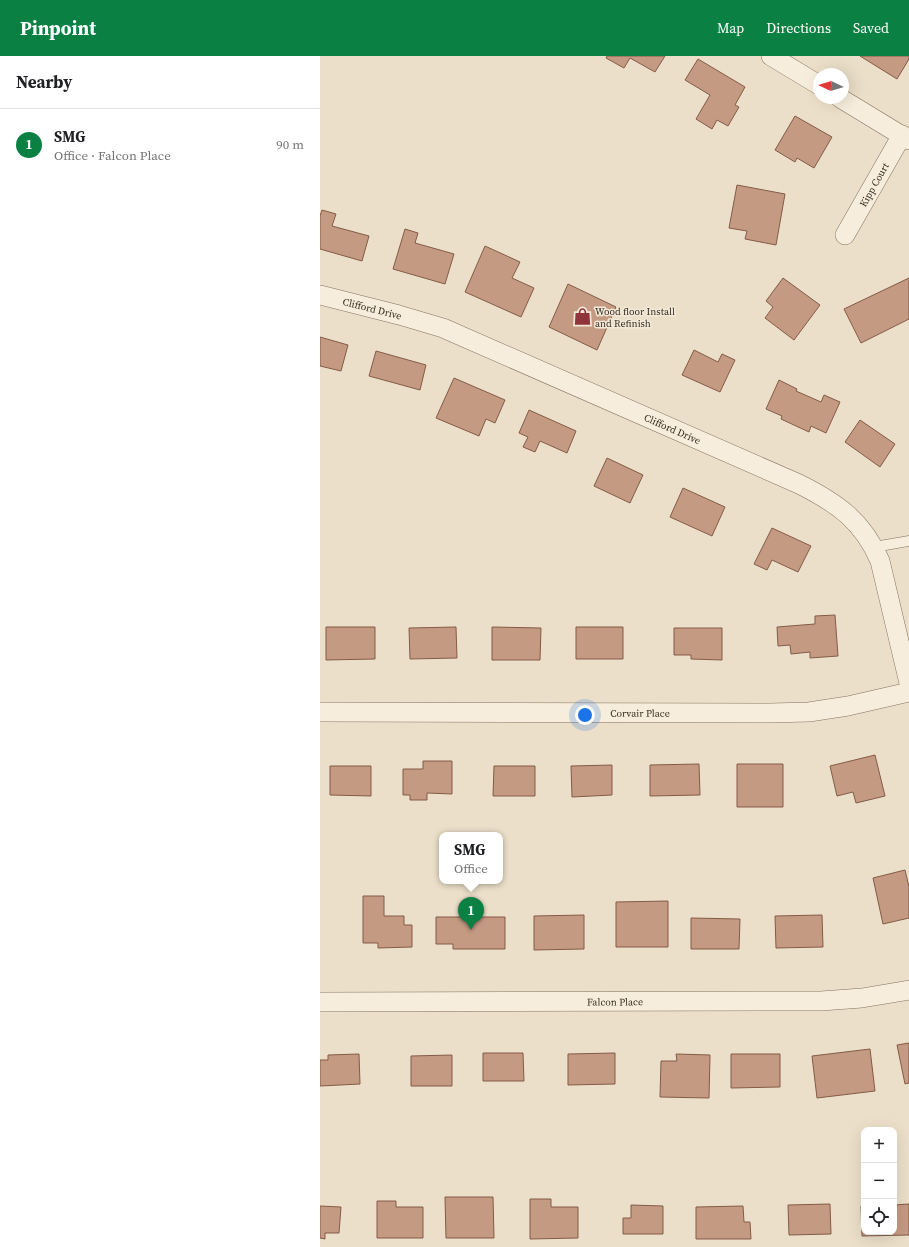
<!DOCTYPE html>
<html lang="en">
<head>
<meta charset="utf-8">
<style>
  body { margin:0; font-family:"Source Serif 4",serif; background:#f6f6f6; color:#202124 }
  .controls { position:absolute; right:12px; bottom:12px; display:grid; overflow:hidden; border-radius:8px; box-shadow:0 4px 16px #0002 }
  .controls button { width:36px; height:36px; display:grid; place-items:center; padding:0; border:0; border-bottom:1px solid #e0e0e0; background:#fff; color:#202124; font:20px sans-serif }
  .compass { position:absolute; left:493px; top:12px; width:36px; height:36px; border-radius:50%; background:#fff; box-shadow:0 4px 16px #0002; rotate:274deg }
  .you { position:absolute; left:265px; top:659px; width:14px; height:14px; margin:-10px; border:3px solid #fff; border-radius:50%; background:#1a73e8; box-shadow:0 0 0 6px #1a73e833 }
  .badge { display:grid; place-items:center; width:26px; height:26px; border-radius:50%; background:#0b8043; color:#fff; font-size:13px; font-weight:700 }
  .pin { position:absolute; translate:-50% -33px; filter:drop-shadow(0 1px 2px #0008) }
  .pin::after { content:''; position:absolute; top:21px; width:14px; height:12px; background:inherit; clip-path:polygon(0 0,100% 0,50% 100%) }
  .popup { position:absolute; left:119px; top:776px; width:64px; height:52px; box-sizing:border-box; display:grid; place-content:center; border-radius:8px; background:#fff; filter:drop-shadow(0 1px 3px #0005); font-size:13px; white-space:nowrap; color:#757577 }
  .popup b { font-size:15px; color:#202124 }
  .popup::after { content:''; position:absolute; left:50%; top:100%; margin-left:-8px; border:8px solid transparent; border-top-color:#fff }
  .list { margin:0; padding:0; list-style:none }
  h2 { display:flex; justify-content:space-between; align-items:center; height:52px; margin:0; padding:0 16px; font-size:17px }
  h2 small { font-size:13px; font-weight:400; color:#757577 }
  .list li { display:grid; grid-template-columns:26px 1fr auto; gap:12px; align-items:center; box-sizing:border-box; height:72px; padding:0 16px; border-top:1px solid #e0e0e0 }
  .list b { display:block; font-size:15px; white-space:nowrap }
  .list p { margin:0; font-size:13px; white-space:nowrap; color:#757577 }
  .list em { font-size:13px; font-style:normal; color:#757577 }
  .icon { flex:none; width:22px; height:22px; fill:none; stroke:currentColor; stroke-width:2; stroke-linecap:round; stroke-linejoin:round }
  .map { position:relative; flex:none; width:589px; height:1191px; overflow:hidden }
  header { display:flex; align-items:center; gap:24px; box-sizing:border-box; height:56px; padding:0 20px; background:#0b8043; color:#fff }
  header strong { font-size:19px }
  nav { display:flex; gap:22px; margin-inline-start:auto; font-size:14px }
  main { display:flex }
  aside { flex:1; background:#fff }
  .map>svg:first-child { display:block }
</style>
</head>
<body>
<header>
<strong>Pinpoint</strong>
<nav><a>Map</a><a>Directions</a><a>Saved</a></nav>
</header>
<main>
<aside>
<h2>Nearby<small></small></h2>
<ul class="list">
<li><span class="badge">1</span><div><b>SMG</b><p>Office · Falcon Place</p></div><em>90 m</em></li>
</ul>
</aside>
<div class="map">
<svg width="589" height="1191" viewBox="0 0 589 1191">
  <rect width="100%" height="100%" fill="#ebdfc9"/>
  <!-- building -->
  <path fill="#c59a82" stroke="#835b47" d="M287 0H345L335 16 310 2 304 12 286 2Z
    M540 0H589V3L577 23Z
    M378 3 425 31 415 49 419 51 408 70 397 64 392 73 376 63 390 39 365 24Z
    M475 60 512 81 494 112 477 102 475 106 455 94Z
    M417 129 465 138 456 189 425 183 427 175 409 172Z
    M2 154 16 158 12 170 49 180 42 205 0 193V160Z
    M85 173 98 177 95 187 134 198 125 228 73 213Z
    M165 190 200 206 192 222 214 232 201 261 145 236Z
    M463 222 500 249 474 284 445 262 453 251 446 245Z
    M589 222V263L541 287 524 253Z
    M248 228 296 251 277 294 229 271Z
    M0 281 28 289 21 315 0 310Z
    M374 294 398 306 402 298 415 304 400 336 362 319Z
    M56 295 106 309 100 334 49 320Z
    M134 322 185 344 175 367 166 363 159 380 116 362Z
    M459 324 477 333 476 335 501 346 504 339 520 346 506 377 491 370 489 376 461 363 462 360 446 353Z
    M209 354 256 375 247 397 220 385 215 396 203 391 208 381 199 377Z
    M540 364 575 388 560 411 525 386Z
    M287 402 323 419 310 447 274 430Z
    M363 432 405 451 392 480 350 461Z
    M452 472 491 490 478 516 452 504 447 514 434 508Z
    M515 559 518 600 490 602V596L471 598 470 589 458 590 457 571 495 568V560Z
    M6 571H55V603L6 604Z
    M136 571 137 602 90 603 89 572Z
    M172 571 221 572 220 604H172Z
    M256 571H303V603H256Z
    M354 572H402V604L371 603V599H354Z
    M555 699 565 740 536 747 533 736 517 740 510 710Z
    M103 705H132V738L107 737V744H90V739H83V713H103Z
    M379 708 380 739 330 740V709Z
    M417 708H463V751H417Z
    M292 709V739L252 741 251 710Z
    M10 710H51V740L10 739Z
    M174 710H215V740H173Z
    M585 814 589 831V862L563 868 553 822Z
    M43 840H64V860H84V869H92V891L58 892V887H43Z
    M348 845V891H296V846Z
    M264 859V893L214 894V860Z
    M502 859 503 891 456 892 455 860Z
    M116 861H185V893H133V888H116Z
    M371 862 420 863 419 893H371Z
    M589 987V1027L585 1028 577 989Z
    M550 993 555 1035 497 1042 492 1000Z
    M163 997H203L204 1025H163Z
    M295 997V1028L248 1029V998Z
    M39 998 40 1028 0 1030V1004H8V999Z
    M356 998 390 999 389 1042 340 1041 341 1005H357Z
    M411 998H460V1031L411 1032Z
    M132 999V1030H91V1000Z
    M125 1141H173L174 1182H126Z
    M210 1143H231V1151H258V1182L210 1183Z
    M57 1145H76V1151H103V1182H57Z
    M510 1148 511 1178 469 1179 468 1149Z
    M589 1148V1179L542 1180 541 1150H544V1176H574V1149Z
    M311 1149 343 1150V1178H303V1162H311Z
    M0 1150 21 1151 19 1177H5V1183L0 1182Z
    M423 1150 424 1166H430L431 1183H376V1151Z"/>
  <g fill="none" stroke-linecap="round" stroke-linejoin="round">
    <defs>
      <path id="service" d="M554 491 589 485"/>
      <g id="minor">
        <path d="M451 0 499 29"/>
        <path d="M520 42 589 84"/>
        <path id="s1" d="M525 179 582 79"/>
        <path id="s2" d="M0 239 79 259 123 272 479 428C517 447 543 465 560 505L589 627"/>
        <path id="s3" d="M0 656 450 657 489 656 528 650 589 636"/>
        <path id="s4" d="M0 946 501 945 542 942 589 934"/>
      </g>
    </defs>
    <!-- service casing -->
    <use href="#service" stroke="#86715f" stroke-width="11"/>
    <!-- minor casing -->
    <use href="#minor" stroke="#86715f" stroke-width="20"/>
    <!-- service -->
    <use href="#service" stroke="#f6eddc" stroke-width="10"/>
    <!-- minor -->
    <use href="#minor" stroke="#f6eddc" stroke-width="19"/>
  </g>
  <!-- icons -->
  <defs>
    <symbol id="shop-bare" viewBox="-9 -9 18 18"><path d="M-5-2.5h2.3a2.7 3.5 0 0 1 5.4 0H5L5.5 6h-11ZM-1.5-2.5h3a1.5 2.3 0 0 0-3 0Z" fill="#8f353b" stroke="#f3e9d8" stroke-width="2.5" paint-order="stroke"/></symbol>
  </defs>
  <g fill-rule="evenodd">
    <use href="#shop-bare" x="250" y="248" width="25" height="25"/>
  </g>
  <g text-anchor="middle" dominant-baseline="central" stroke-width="3" stroke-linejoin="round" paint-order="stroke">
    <!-- street labels -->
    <g font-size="10" fill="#372b21" stroke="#f3e9d8">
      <text stroke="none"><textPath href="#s1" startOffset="58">Kipp Court</textPath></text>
      <text stroke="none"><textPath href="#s2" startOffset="54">Clifford Drive</textPath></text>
      <text stroke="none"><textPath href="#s2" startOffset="378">Clifford Drive</textPath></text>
      <text stroke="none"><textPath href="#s3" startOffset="320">Corvair Place</textPath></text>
      <text stroke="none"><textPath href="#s4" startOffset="295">Falcon Place</textPath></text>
    </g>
    <!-- poi labels -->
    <g font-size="10" fill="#372b21" stroke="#f3e9d8" text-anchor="start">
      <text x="275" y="255">Wood floor Install<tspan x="275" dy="12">and Refinish</tspan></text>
    </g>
  </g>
</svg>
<div class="controls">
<button>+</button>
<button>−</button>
<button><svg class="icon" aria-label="locate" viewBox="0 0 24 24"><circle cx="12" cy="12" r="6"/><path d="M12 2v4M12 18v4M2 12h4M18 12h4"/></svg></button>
</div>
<svg class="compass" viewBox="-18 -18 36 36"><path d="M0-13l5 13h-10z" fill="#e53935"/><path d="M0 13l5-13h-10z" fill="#757577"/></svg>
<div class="you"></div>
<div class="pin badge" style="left:151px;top:874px">1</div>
<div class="popup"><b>SMG</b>Office</div>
</div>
</main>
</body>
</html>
